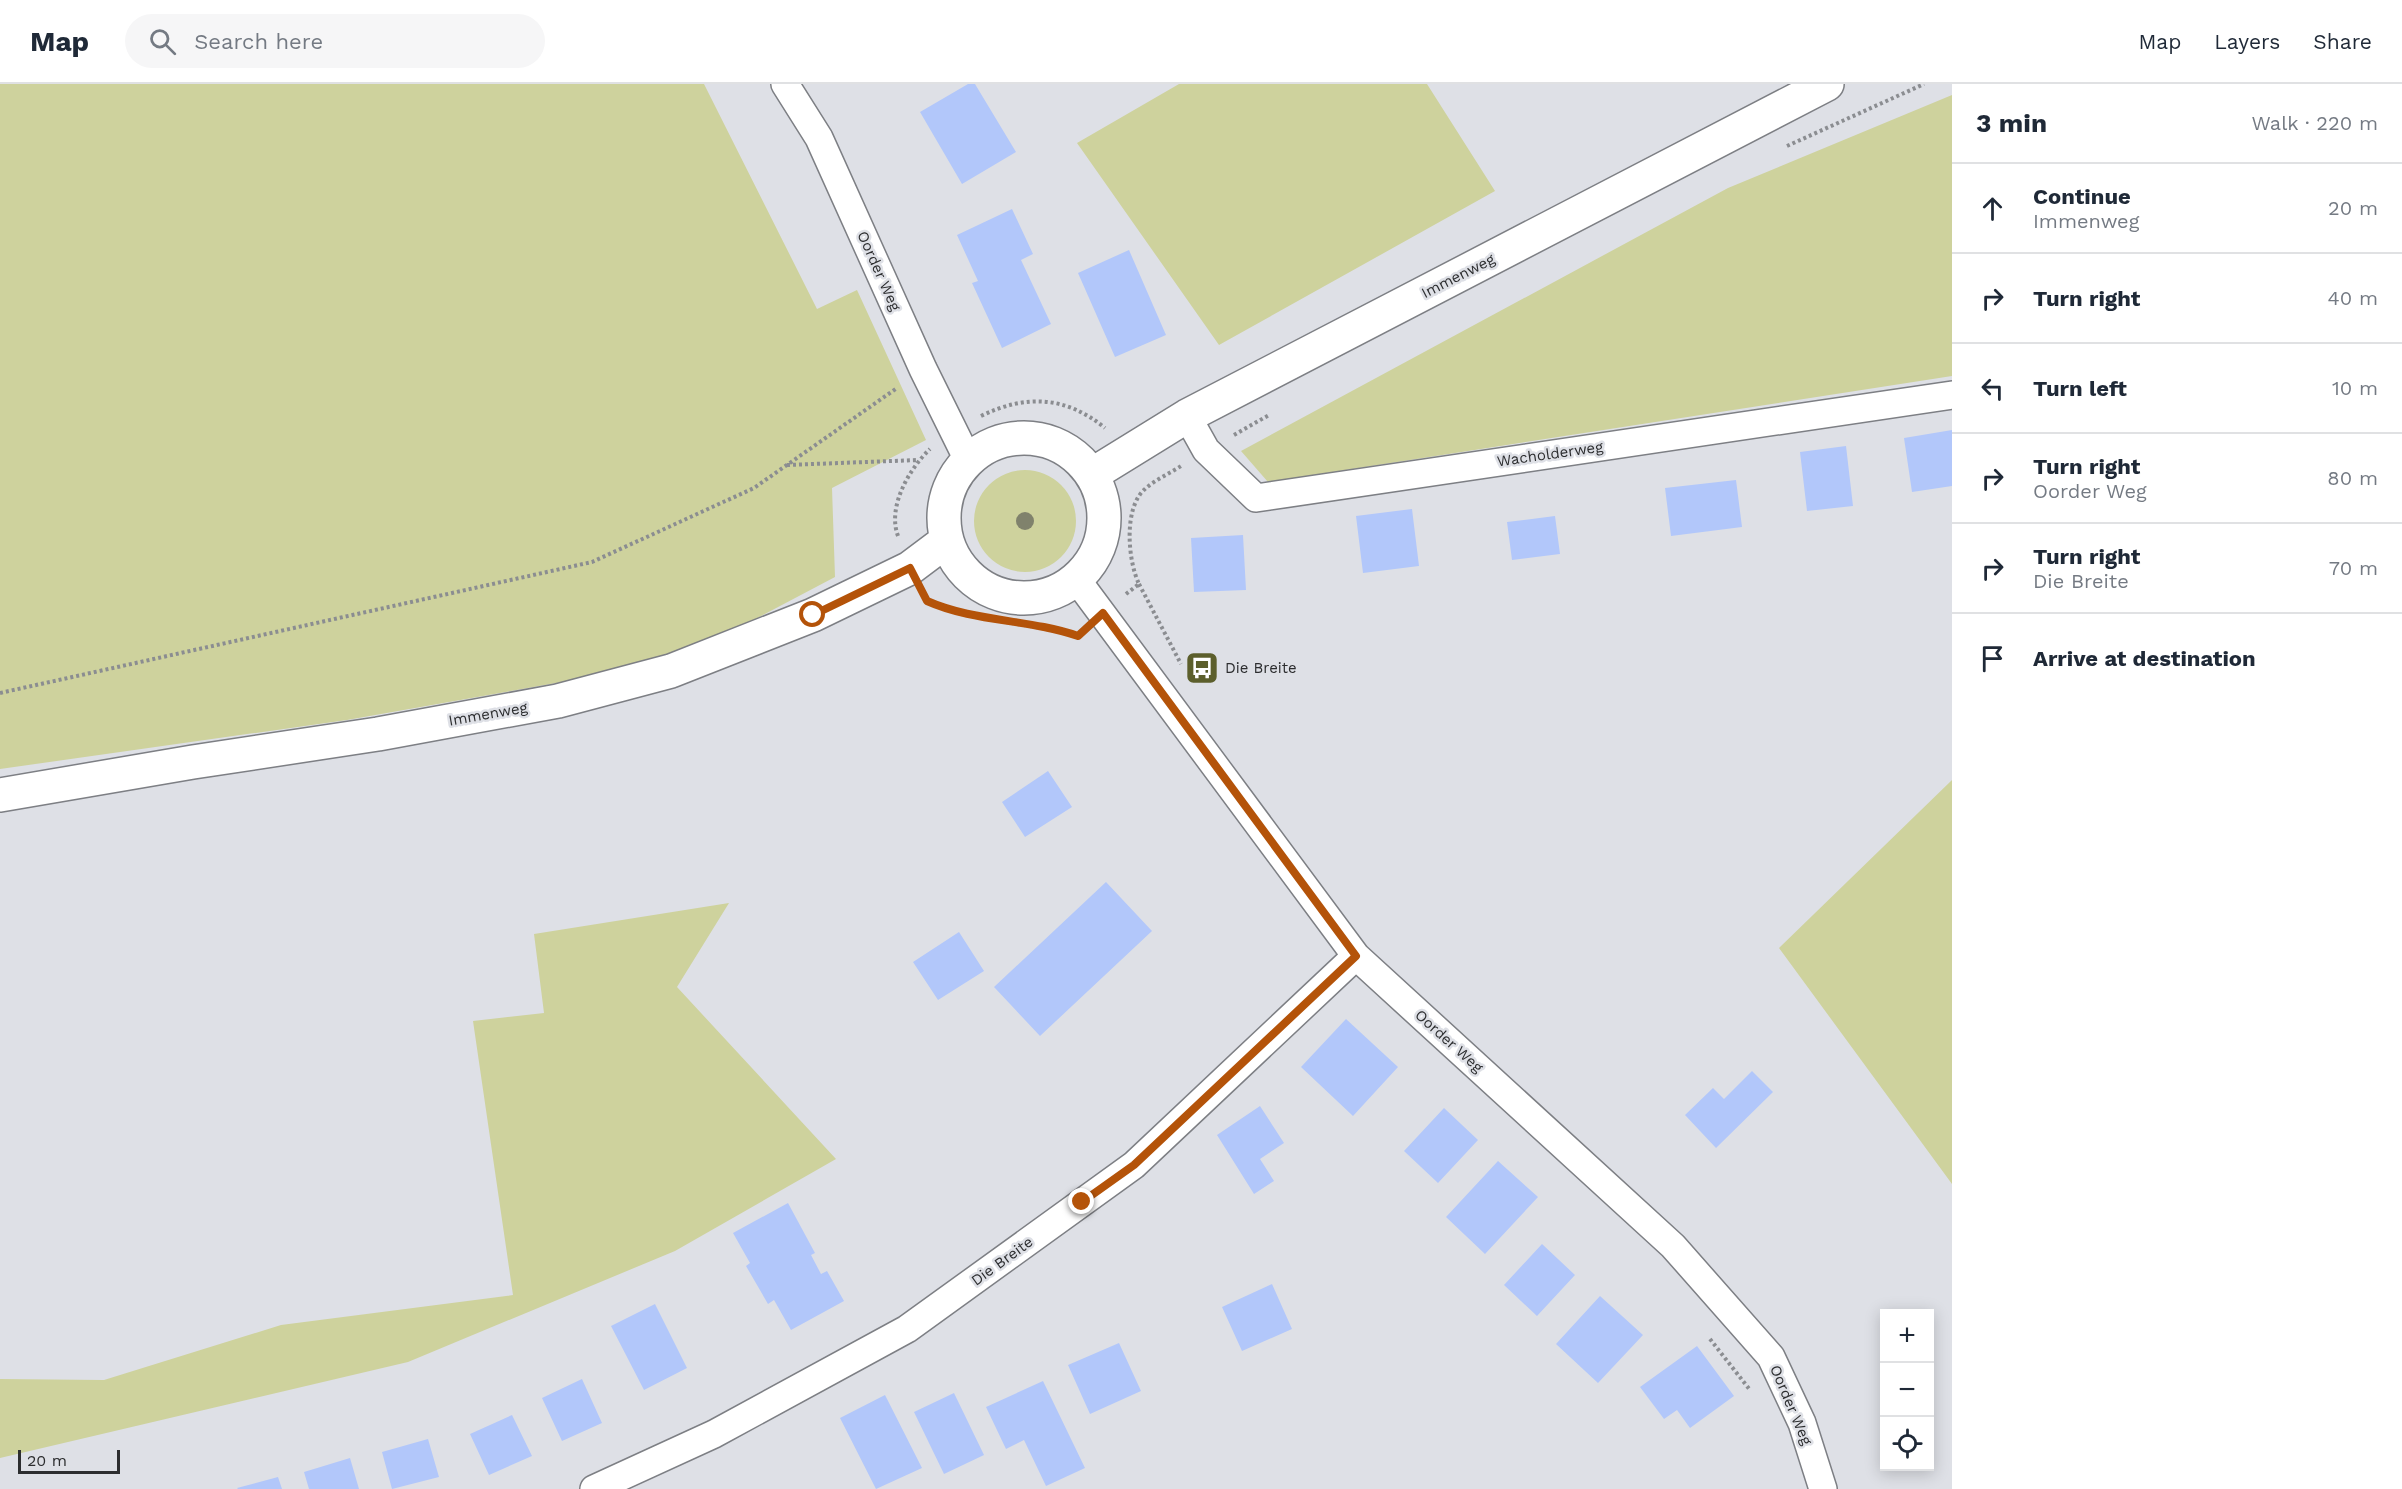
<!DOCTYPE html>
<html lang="en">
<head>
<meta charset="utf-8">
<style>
  body { margin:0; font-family:"Work Sans",sans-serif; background:#f6f6f7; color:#1f2937 }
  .controls { position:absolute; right:18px; bottom:18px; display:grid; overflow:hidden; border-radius:0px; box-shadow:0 3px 15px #0003 }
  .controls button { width:54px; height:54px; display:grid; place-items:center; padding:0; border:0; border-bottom:2px solid #e0e1e3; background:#fff; color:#1f2937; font:30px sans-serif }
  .scale { position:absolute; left:18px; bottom:15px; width:102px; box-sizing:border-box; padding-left:6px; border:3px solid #2c2d2f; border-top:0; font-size:16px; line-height:21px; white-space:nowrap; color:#2c2d2f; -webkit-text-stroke:4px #dee0e6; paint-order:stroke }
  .stop { position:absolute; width:18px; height:18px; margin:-14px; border:4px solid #b45309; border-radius:50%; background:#fff }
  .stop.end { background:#b45309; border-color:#fff; box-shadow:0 2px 6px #0008 }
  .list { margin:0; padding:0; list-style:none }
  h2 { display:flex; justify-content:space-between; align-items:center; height:78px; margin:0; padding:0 24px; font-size:26px }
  h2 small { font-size:20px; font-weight:400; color:#747a83 }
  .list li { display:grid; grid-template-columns:39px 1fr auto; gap:18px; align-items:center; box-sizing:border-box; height:90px; padding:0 24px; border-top:2px solid #e0e1e3 }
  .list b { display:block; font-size:22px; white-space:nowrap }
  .list p { margin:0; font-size:20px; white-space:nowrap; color:#747a83 }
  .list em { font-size:20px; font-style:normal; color:#747a83 }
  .icon { flex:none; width:33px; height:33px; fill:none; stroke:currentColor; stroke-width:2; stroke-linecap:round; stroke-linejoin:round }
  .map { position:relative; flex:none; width:1952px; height:1405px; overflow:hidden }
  header { display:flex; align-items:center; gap:36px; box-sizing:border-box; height:84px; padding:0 30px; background:#fff; border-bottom:2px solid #e0e1e3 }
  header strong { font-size:28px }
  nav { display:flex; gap:33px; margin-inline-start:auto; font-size:21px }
  .search { width:420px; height:54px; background:#f6f6f7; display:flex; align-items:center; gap:15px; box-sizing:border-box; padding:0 21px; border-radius:33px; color:#747a83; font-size:22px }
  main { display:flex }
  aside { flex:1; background:#fff }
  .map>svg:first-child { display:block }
</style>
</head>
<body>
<header>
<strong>Map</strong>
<div class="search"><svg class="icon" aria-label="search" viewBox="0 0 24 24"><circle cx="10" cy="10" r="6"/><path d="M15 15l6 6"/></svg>Search here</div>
<nav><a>Map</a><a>Layers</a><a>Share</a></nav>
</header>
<main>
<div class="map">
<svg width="1952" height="1405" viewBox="0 0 1952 1405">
  <rect width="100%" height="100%" fill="#dee0e6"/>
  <!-- green -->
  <path fill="#ced29d" d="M0 0H704L817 225 857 206 926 356 832 404 835 493 731 548 613 589 347 636 0 685Z
    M1179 0H1427L1495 107 1219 261 1077 59Z
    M1952 11V292L1268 398 1241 367 1728 104Z
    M974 437a51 51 0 1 1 102 0a51 51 0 1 1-102 0Z
    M1952 696V1100L1779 864Z
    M729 819 677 903 836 1075 675 1167 408 1278 0 1374V1295L104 1296 281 1241 513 1211 473 937 544 929 534 850Z"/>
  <!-- building -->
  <path fill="#b2c7fa" d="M968 0H975L1016 68 962 100 920 28Z
    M1012 125 1033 170 1021 176 1051 240 1002 264 972 199 978 197 957 151Z
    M1129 166 1166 251 1115 273 1078 189Z
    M1952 346V402L1912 408 1904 354Z
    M1846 362 1853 422 1807 427 1800 368Z
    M1736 396 1742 443 1671 452 1665 404Z
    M1412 425 1419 482 1363 489 1356 432Z
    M1555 432 1560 470 1512 476 1507 438Z
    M1243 451 1246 506 1194 508 1191 454Z
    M1048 687 1072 723 1025 753 1002 718Z
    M1106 798 1152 847 1040 952 994 903Z
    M959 848 984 887 938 916 913 878Z
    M1346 935 1398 983 1353 1032 1301 983Z
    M1752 987 1773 1008 1716 1064 1685 1031 1713 1004 1724 1015Z
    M1260 1022 1284 1059 1260 1075 1274 1097 1254 1110 1217 1051Z
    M1444 1024 1478 1056 1438 1099 1404 1067Z
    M1498 1077 1538 1113 1485 1170 1446 1133Z
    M788 1119 815 1169 811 1171 821 1190 827 1187 844 1217 791 1246 774 1216 768 1220 746 1182 750 1179 733 1149Z
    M1542 1160 1575 1191 1537 1232 1504 1201Z
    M1272 1200 1292 1245 1242 1267 1222 1223Z
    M1600 1212 1643 1251 1598 1299 1556 1260Z
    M655 1220 687 1284 644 1306 611 1242Z
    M1119 1259 1141 1307 1090 1330 1068 1281Z
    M1697 1262 1734 1312 1690 1344 1677 1326 1664 1335 1640 1303Z
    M582 1295 602 1339 562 1357 542 1314Z
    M1043 1297 1085 1384 1046 1402 1024 1356 1006 1365 986 1323Z
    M954 1309 984 1371 944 1390 914 1328Z
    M885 1311 922 1384 876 1405 840 1334Z
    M512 1331 532 1372 489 1391 470 1350Z
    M428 1355 439 1393 392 1405 382 1368Z
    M350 1374 359 1405H309L304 1388Z
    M278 1393 282 1405H238L237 1404Z"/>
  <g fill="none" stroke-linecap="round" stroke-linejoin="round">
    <defs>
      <path id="minor" d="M785 0 819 54 923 285 968 376
        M1187 332 1206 366 1256 414 1952 311
        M1077 496 1356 872 1673 1162 1771 1273 1802 1339 1823 1405
        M594 1405 714 1350 907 1245 1134 1081 1356 872"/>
      <path id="tertiary" d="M944 434a80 80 0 1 1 160 0a80 80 0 1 1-160 0Z
        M1093 390 1187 332 1827 0
        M0 711 193 678 378 650 558 617 671 587 813 531 910 484 946 457"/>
    </defs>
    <!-- minor casing -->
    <use href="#minor" stroke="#7d7f84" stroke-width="30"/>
    <!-- tertiary casing -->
    <use href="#tertiary" stroke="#7d7f84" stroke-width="36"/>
    <!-- path -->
    <path stroke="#8b8d91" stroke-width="4" stroke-dasharray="3 3" stroke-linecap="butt" d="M1787 62 1924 0
      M981 332C1026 310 1066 312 1105 344
      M1234 351 1269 331
      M787 381 918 376
      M898 452C887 423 909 385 930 365
      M1139 500 1181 580
      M1126 510 1139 500C1128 477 1123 424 1145 405 1155 396 1170 389 1181 382
      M925 514C938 533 1049 541 1078 553
      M0 609 592 478 754 404 897 304
      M1710 1255 1750 1306"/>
    <!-- minor -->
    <use href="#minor" stroke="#fff" stroke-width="27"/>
    <!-- tertiary -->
    <use href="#tertiary" stroke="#fff" stroke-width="33"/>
  </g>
  <!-- trees -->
  <circle fill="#80826c" cx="1025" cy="437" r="9"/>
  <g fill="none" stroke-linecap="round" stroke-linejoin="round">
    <!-- route -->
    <path stroke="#b45309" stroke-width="8" d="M813 531 910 484 927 517C974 538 1029 535 1078 552L1103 529 1356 872 1134 1081 1082 1118"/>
  </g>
  <!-- icons -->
  <defs>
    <symbol id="bus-square" viewBox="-11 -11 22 22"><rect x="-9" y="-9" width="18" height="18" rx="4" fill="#5c5f2c" stroke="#dee0e6"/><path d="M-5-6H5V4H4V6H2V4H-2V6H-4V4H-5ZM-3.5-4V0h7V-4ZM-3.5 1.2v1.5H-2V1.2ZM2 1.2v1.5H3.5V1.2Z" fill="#fff"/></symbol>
  </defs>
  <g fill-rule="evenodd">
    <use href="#bus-square" x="1183" y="565" width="38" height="38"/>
  </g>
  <g text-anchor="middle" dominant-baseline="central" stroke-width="5" stroke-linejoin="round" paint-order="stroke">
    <!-- street labels -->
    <g font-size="15" fill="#2c2d2f" stroke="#dee0e6">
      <text transform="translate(879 187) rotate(66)">Oorder Weg</text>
      <text transform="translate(1458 192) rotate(-27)">Immenweg</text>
      <text transform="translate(1550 370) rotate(-8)">Wacholderweg</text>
      <text transform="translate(488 630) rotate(-10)">Immenweg</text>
      <text transform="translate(1449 957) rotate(42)">Oorder Weg</text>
      <text transform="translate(1002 1177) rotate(-36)">Die Breite</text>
      <text transform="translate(1791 1321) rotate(67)">Oorder Weg</text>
    </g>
    <!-- poi labels -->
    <g font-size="15" fill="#2c2d2f" stroke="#dee0e6" text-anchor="start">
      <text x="1225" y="584">Die Breite</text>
    </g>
  </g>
</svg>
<div class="controls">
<button>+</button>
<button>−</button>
<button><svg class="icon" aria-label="locate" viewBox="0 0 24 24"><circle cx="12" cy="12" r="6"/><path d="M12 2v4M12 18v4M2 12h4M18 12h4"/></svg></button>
</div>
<div class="scale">20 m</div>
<div class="stop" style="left:813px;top:531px"></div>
<div class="stop end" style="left:1082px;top:1118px"></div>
</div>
<aside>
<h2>3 min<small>Walk · 220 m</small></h2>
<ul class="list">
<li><svg class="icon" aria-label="ahead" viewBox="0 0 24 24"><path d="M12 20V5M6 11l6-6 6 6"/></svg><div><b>Continue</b><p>Immenweg</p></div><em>20 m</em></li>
<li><svg class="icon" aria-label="right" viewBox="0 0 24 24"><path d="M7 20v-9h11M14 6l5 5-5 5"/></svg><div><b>Turn right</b></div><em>40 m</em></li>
<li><svg class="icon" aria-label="left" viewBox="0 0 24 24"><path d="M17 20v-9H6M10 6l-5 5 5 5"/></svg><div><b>Turn left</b></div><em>10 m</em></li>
<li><svg class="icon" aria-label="right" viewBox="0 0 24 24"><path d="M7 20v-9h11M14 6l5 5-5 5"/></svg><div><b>Turn right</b><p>Oorder Weg</p></div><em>80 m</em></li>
<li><svg class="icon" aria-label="right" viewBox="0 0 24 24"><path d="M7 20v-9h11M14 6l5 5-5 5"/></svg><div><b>Turn right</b><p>Die Breite</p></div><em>70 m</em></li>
<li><svg class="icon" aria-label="arrive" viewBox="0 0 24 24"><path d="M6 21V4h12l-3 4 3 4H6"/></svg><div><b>Arrive at destination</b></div></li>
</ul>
</aside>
</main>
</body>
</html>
